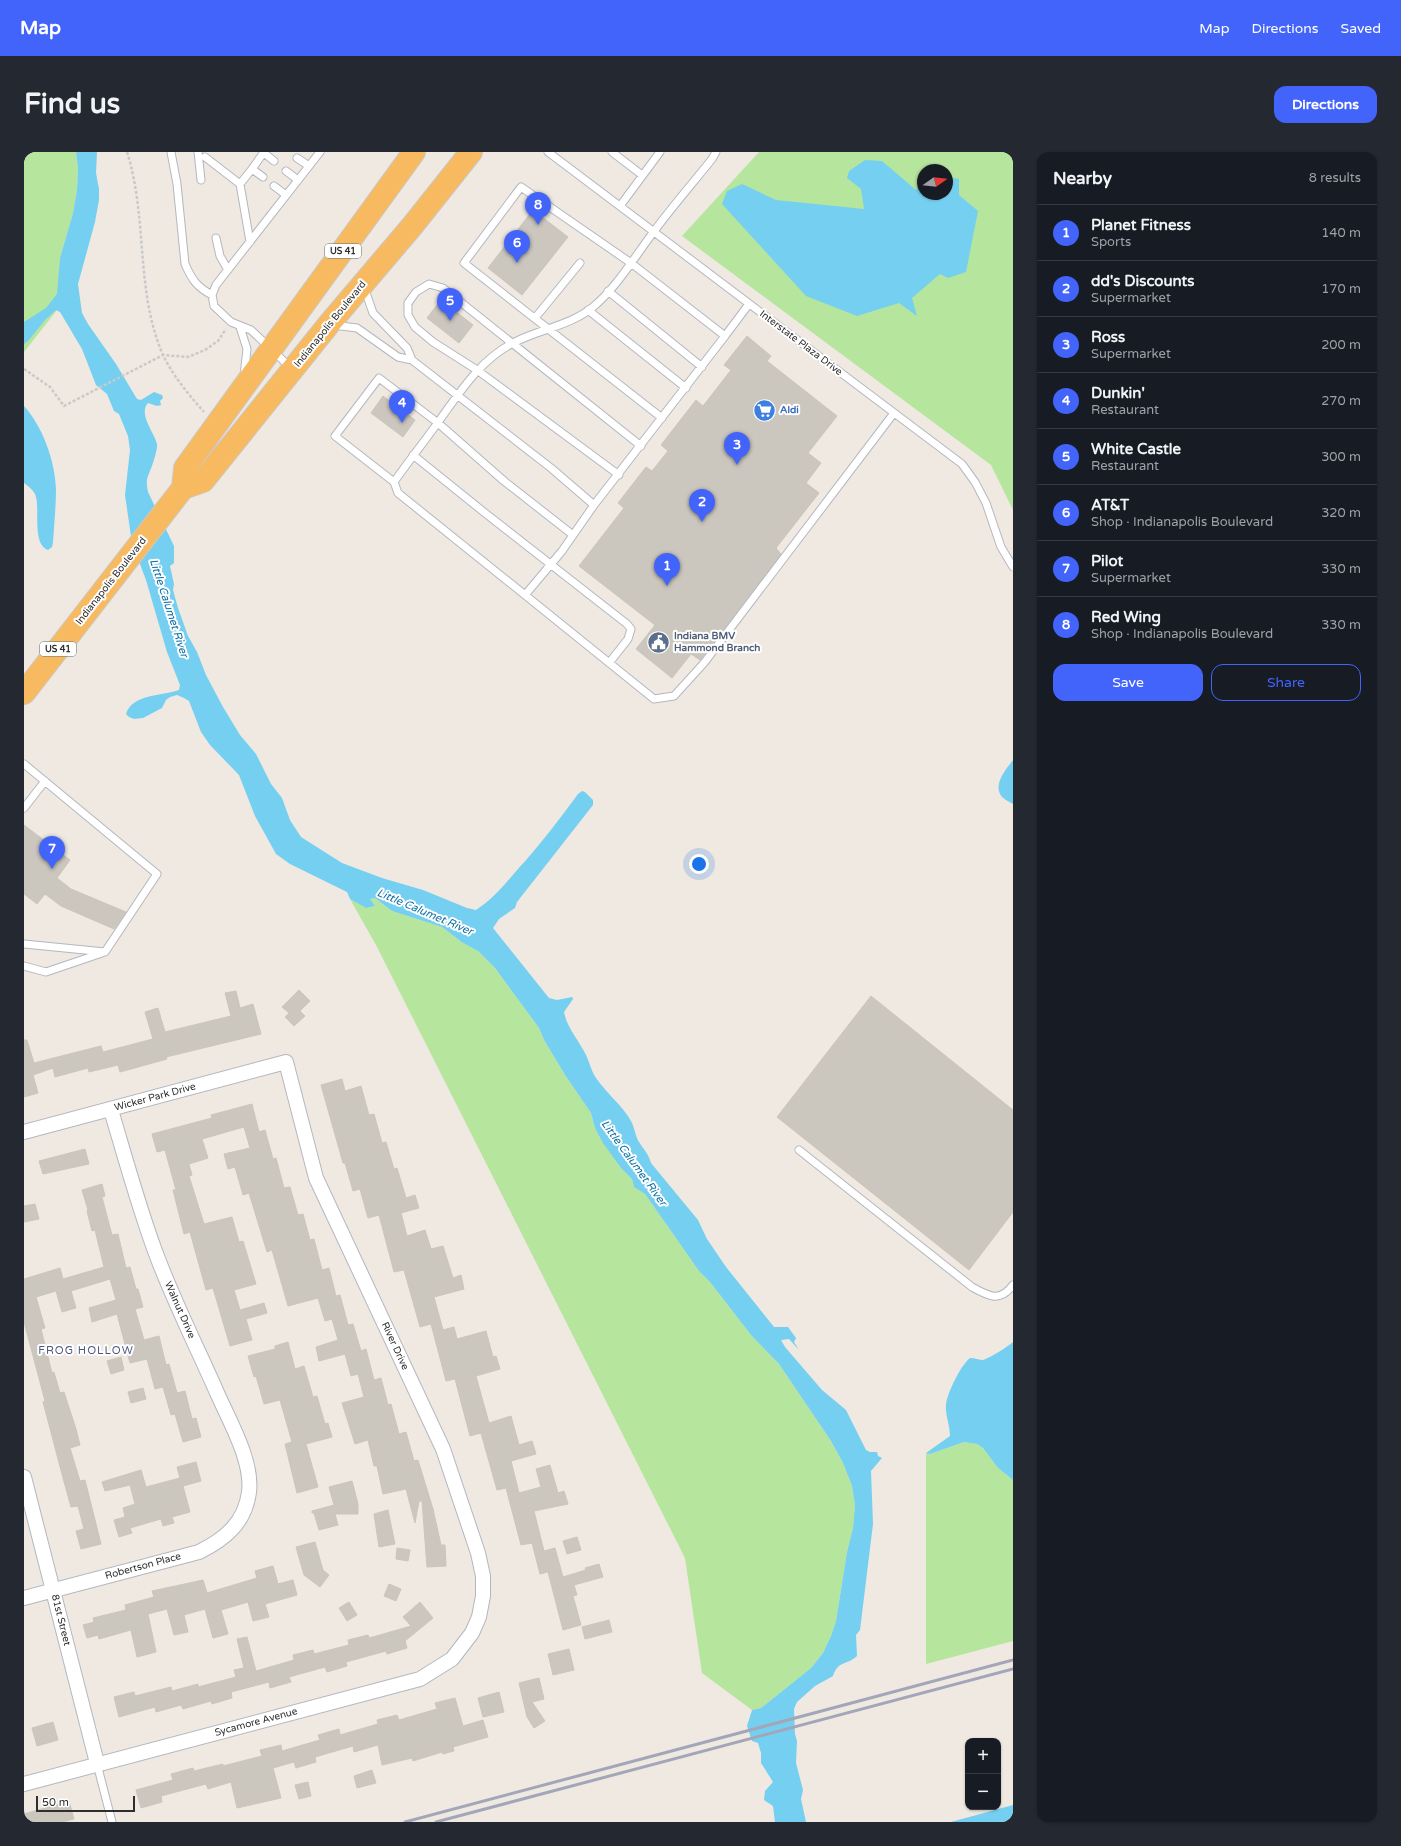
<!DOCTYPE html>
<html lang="en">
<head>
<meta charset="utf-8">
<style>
  body { margin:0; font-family:"Varela Round",sans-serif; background:#242831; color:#f1f3f6 }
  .controls { position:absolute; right:12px; bottom:12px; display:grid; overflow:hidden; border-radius:8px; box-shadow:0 1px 3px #0004 }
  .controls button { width:36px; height:36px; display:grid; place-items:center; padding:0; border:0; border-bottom:1px solid #363941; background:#171b24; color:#f1f3f6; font:20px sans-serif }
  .compass { position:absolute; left:893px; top:12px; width:36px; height:36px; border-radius:50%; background:#171b24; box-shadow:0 1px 3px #0004; rotate:75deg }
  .scale { position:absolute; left:12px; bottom:10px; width:99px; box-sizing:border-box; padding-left:4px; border:2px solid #2e2e2e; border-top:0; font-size:11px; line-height:14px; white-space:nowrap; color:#2e2e2e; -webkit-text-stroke:3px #fff; paint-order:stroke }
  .you { position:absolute; left:675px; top:712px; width:14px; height:14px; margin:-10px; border:3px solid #fff; border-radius:50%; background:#1a73e8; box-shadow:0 0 0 6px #1a73e833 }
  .badge { display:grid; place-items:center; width:26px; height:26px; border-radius:50%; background:#4264fb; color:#fff; font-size:13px; font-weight:700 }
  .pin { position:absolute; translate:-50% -33px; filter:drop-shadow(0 1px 2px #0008) }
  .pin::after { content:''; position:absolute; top:21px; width:14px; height:12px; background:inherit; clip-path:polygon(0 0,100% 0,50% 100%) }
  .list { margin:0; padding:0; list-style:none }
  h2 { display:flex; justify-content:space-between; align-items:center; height:52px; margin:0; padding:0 16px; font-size:17px }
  h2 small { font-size:13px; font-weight:400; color:#9ea1a6 }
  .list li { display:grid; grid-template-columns:26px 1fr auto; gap:12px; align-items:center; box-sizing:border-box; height:56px; padding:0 16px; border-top:1px solid #363941 }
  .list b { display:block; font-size:15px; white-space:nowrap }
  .list p { margin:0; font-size:13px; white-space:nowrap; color:#9ea1a6 }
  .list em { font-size:13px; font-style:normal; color:#9ea1a6 }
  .actions { display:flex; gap:8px; padding:12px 16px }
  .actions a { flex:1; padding:9px 0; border:1px solid #4264fb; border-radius:12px; text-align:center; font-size:14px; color:#4264fb }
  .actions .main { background:#4264fb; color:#fff }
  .map { position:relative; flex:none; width:989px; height:1670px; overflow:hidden; border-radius:12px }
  header { display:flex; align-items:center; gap:24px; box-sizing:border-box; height:56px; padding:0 20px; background:#4264fb; color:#fff }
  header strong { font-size:19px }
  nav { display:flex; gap:22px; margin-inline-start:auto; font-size:14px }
  .intro { display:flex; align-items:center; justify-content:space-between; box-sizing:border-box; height:96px; padding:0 24px }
  h1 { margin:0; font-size:28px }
  .button { padding:10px 18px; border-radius:12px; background:#4264fb; color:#fff; font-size:14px; font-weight:700 }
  main { display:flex; gap:24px; padding:0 24px }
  aside { flex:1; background:#171b24; border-radius:12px; box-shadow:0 1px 3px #0004 }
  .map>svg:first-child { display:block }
</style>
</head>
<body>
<header>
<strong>Map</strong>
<nav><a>Map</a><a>Directions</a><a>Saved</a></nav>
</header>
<div class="intro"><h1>Find us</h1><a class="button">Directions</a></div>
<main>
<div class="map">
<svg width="989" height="1670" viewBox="0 0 989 1670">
  <rect width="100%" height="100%" fill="#efe9e1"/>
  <!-- green -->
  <path fill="#b6e59e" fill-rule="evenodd" d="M0 0H52L54 16 53 38 49 61 36 106 33 158 0 200Z
    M735 0H989V358L967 313 658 84ZM899 18H923V42H899Z
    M351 746 368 759 418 775 439 791 454 799 471 816 515 876 520 888 541 923 567 961 571 976 579 990 597 1016 608 1027 610 1035 621 1042 675 1119 686 1130 727 1183 755 1212 807 1289 819 1311 828 1334 831 1353 829 1376 823 1400 812 1469 807 1484 799 1501 787 1516 737 1556 728 1558 678 1521 661 1406 352 793 326 747 342 756 351 754 346 747Z
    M940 1290 953 1292 959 1296 974 1316 989 1328V1489L902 1512V1301L906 1302Z"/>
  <!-- water -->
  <path fill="#75cff0" d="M52 0H73L72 21 75 37V48L71 70 54 132 58 161 64 172 92 212 113 247 117 248 130 240 138 243 139 246 136 249 137 253 133 254 124 251C114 262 130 280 133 292 134 298 127 318 124 324 122 329 123 335 124 340L150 394V411L146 414 150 432 149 438 154 456 164 484 173 500 182 523 199 555 216 583 232 602 247 632 258 646 266 668 277 685 318 711 358 726 399 738 443 756 452 758C469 747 481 732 494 717 516 693 535 668 554 642L558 639 561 640 569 648V653L493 750 491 756 475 767 469 776 525 846 533 848 548 845 549 847 540 860C543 875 551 883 558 896 565 906 566 917 572 926 583 942 599 954 607 969 611 976 611 984 615 990 620 998 624 1001 627 1011L674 1068 683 1087 702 1115 750 1175H764L772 1186 770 1190 775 1198 765 1187 757 1188 761 1195 798 1238 822 1258 842 1298 846 1300H853L854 1304 858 1306 847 1319 849 1372 836 1478 832 1483 833 1504C824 1513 814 1508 809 1524L791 1534 773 1550 770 1557 771 1582 773 1589 772 1611 779 1638 777 1647 782 1670H751L749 1654 740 1648 741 1639 749 1630 737 1611V1601L734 1591 728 1589 723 1574 728 1558 737 1556 787 1516 799 1501 807 1484 812 1469 823 1400 829 1376 831 1353 828 1334 819 1311 807 1289 755 1212 727 1183 686 1130 675 1119 621 1042 610 1035 608 1027 597 1016 579 991 571 976 567 961 541 923 520 888 515 876 471 816 454 799 439 791 418 775 368 759 351 746 346 747 351 754 342 756 326 747 323 740 266 712 252 702 231 664 215 623 186 593 177 580 165 549 160 546 153 543 146 545 142 548 138 556 119 566 110 567 105 565 102 562C108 542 138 544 155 538L156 533 143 500 122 428 108 391 101 343 106 298 104 284 95 262 90 259 83 242 72 233 58 197 36 160 32 158 21 168 4 189 0 192V170L22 156 33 142 36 106 49 61 53 38 54 16Z
    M841 8 858 9 892 38 899 29V42H923V25L935 27V43L954 59 942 120 924 126 916 122 888 146 893 164 875 151 833 164 782 144 698 52 703 39 718 32 752 48 840 57 837 37 823 26 825 19Z
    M0 254C19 275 31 309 32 337 32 355 30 373 29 390L28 395 24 398C7 392 17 355 11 342 8 337 4 334 0 331Z
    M989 608V652C986 650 981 648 978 645 968 633 982 617 989 608Z
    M989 1190V1328L974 1316 959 1296 953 1292 940 1290 906 1302 902 1301 926 1284C926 1273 921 1263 922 1253 923 1241 937 1213 946 1206 951 1206 955 1208 959 1208 964 1207 985 1194 989 1190Z
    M989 1653V1670H927Z"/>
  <!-- building -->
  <path fill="#cbc7bf" stroke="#cbc5ba" d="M509 58 544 85 498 143 464 116Z
    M417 148 449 173 435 191 403 166Z
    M723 184 747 204 743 209 813 264 784 301 797 311 782 331 795 341 752 396 757 402 676 508 667 502 648 526 612 497 631 473 555 414 600 356 594 351 622 315 628 319 644 299 637 293 672 248 679 254 707 218 700 213Z
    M359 244 391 268 379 285 347 261Z
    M0 673 46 708 33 726 47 737 102 760 90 777 37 754 21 742 13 752 0 742Z
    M275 838 286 849 276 859 281 864 270 874 261 865 265 861 258 855Z
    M212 839 216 856 229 852 237 882 142 905 143 907 96 920 94 913 65 920 64 916 31 925 29 916 9 923 14 941 0 945V888H3L10 911 77 894 79 900 129 887 121 860 134 856 141 880 207 864 201 841Z
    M847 844 989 958V1060L945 1118 753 965Z
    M318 927 321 939 337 934 345 963 350 962 358 991 362 990 370 1017 373 1016 382 1046 391 1043 395 1056 377 1061 383 1084 401 1078 407 1097 419 1094 429 1126 437 1123 440 1137 410 1145 419 1178 430 1175 433 1187 462 1179 469 1205 472 1204 476 1217 452 1224 465 1271 487 1264 495 1293 508 1289 512 1302 487 1309 495 1341 517 1335 512 1317 526 1313 534 1341 540 1339 544 1352 510 1359 520 1399 531 1396 539 1425 562 1418 561 1416 575 1412 579 1425 550 1433 553 1443 549 1444 557 1473 539 1478 524 1420 516 1422 508 1391 497 1393 482 1336 473 1338 457 1281 446 1284 431 1227 422 1229 407 1172 396 1175 380 1118 370 1120 355 1063 344 1066 336 1037 329 1039 321 1011H319L297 933Z
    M228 952 235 980 241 978 249 1007 252 1006 260 1036 266 1035 274 1063 279 1062 286 1088 290 1087 298 1118 305 1116 312 1144 316 1143 324 1173 329 1172 337 1199 342 1197 350 1228 357 1226 364 1253 367 1252 375 1282 382 1280 390 1309 394 1308 409 1357 417 1393H421L422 1414 403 1415 398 1349H395L391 1371 382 1337 359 1342 353 1314H350L344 1288 331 1292 318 1251 340 1245 334 1222 327 1224 321 1202 295 1209 292 1195 314 1188 308 1167 301 1169 294 1146 264 1154 248 1098 243 1100 225 1041 219 1043 211 1015 204 1017 200 1002 226 996 220 975 178 987 184 1006 165 1012 168 1023 165 1024 180 1072 208 1065 215 1090 219 1089 232 1132 210 1138 216 1158 240 1151 243 1161 222 1167 228 1188 206 1194 189 1136 182 1138 166 1080 160 1082 149 1038H152L141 998 133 1000 128 982 188 966 187 963Z
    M61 997 65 1012 19 1022 15 1009Z
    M78 1032 81 1044 78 1045 88 1083 94 1082 102 1116 106 1115 112 1137H114L119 1155 111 1157 120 1188 135 1184 142 1213 145 1212 153 1241 161 1239 168 1267 172 1266 177 1285 159 1290 151 1262 147 1263 139 1235 131 1237 123 1207 106 1211 93 1162 68 1170 65 1156 92 1148 86 1127 47 1139 52 1156 38 1160 32 1139 12 1145 21 1176 17 1177 28 1221 30 1220 36 1241 40 1240 52 1277 56 1293 46 1296 56 1329 61 1328 77 1392 57 1397 52 1379 60 1377 54 1354 47 1355 39 1326 19 1250 21 1249 0 1170V1127L36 1116 39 1127 80 1115 71 1078 68 1079 63 1059 64 1058 58 1038Z
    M11 1052 15 1067 0 1070V1054Z
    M264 1190 271 1217 280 1214 289 1245 293 1244 301 1272 304 1271 308 1285 282 1292 294 1335 273 1341 261 1292 268 1290 256 1248 240 1252 232 1224 230 1225 224 1204 251 1197V1194Z
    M97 1205 100 1218 87 1222 83 1209Z
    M119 1236 122 1247 107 1251 104 1240Z
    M172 1310 177 1329 159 1334 166 1360 148 1365 150 1371 139 1374 137 1367 106 1376 108 1381 95 1385 90 1368 101 1365 99 1356 111 1352 106 1333 81 1339 78 1330 117 1318 122 1335 156 1326 153 1315Z
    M328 1329 334 1352V1362H311L314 1373 295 1378 290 1361H288V1359L310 1353 305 1335Z
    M364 1358 371 1392 355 1395 350 1362Z
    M553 1385 557 1398 543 1402 539 1389Z
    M291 1390 299 1418 305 1423 296 1435 280 1423 272 1395Z
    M373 1396 386 1398 384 1409 372 1407Z
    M249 1414 254 1432 269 1428 273 1443 241 1452 245 1465 229 1469 224 1450 197 1458 204 1482 189 1486 181 1457 160 1463 164 1480 150 1483 143 1457 124 1462 132 1500 113 1505 107 1478 75 1487 74 1483 63 1486 59 1473 70 1470 69 1466 102 1458 101 1453 130 1445 128 1439 179 1428 183 1441 233 1426 231 1419Z
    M365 1432 377 1437 372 1449 360 1444Z
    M325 1450 333 1463 323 1469 315 1456Z
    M396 1450 409 1466 381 1489 383 1496 363 1502 362 1499 322 1510 323 1514 303 1520 301 1515 265 1525 267 1530 246 1536 245 1530 207 1540 208 1546 188 1552 187 1549 159 1557 157 1553 132 1560 131 1555 95 1565 90 1545 110 1540 111 1544 147 1535 148 1539 174 1532V1535L212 1525 210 1518 220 1516 213 1487 223 1485 232 1519 270 1508 269 1503 289 1498 290 1502 325 1493 324 1488 344 1483 345 1486 356 1483 387 1474 379 1465Z
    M585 1468 588 1480 561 1487 558 1475Z
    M545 1497 550 1518 529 1523 524 1502Z
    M515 1526 520 1547 508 1550 521 1569 510 1576 503 1565 495 1531Z
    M475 1540 480 1560 459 1565 454 1546Z
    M431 1546 439 1574 459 1568 464 1585 429 1595 430 1599 419 1602 418 1600 389 1609 388 1606 358 1613 354 1593 330 1600 329 1594 291 1605 292 1610 272 1616 270 1610 249 1616 257 1646 213 1656 207 1630 184 1637 182 1632 137 1644 138 1650 117 1656 112 1638 149 1628 147 1622 169 1616 170 1619 199 1612V1614L238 1604 236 1598 257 1593 258 1599 296 1588 294 1583 315 1577 316 1583 354 1572 353 1568 373 1563 375 1568 413 1557 411 1551Z
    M29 1570 34 1588 13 1594 8 1576Z
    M348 1618 352 1631 333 1636 330 1624Z
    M284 1630 287 1644 275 1647 271 1633Z
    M45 1649 50 1667 38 1670H0V1662Z"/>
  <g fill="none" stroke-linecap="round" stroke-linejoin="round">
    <defs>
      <path id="service" d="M147 0 153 32 161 112C168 128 173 135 188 143
        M174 0 177 28
        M524 0 938 312 951 330 962 351 977 395 989 415
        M588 0 618 23
        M240 1 250 9
        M181 5 216 32
        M273 6 285 14
        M262 19 274 28
        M239 25 228 17 240 0
        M250 34 262 43
        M596 54 636 0
        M192 86 196 104 204 118
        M226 90 216 32 228 17
        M340 135 349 161 383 196 388 208
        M584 139 678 215
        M564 158 662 236
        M511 166 556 111
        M309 173 333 176 374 205 388 208 527 316 570 353 538 399 501 443 374 341 370 330C384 310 400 290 415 269 436 240 456 208 489 191 515 177 546 174 569 155 592 136 610 106 628 82 647 56 668 32 688 7L692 0
        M216 175 223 197 220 224
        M701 184 725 152
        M267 216 227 178 207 170 190 154 188 143 192 133 296 0
        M389 303 461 361 603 472 607 477 604 487 585 511
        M595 323 453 218 409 190 391 175 384 163V151L392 140 405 132 419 136 617 294
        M370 330 311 284 355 226 414 271 480 329 549 383
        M570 353 701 184 607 111 497 35 440 111 638 266
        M501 443 630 547 650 544 680 511 870 261
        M0 612 133 722 81 800 0 792
        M0 656 21 629
        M0 814 22 820 78 801
        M775 998 948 1135C964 1144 976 1151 989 1133
        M73 1612 88 1670"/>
      <path id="minor" d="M0 980 262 910 292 1026 419 1297 454 1401 459 1424V1444L455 1465 448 1481 428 1507 396 1527 0 1632
        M0 1325 73 1611
        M0 1446 175 1400C201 1387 221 1371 225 1340 229 1310 206 1270 194 1243 173 1195 149 1148 131 1099 114 1053 101 1005 87 958"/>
      <path id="trunk" d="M159 336 161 316 390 0
        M0 541 159 336 179 329 305 172 389 73 447 0"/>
    </defs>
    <!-- service casing -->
    <use href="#service" stroke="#b4b7c1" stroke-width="9"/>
    <!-- minor casing -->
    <use href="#minor" stroke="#b4b7c1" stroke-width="16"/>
    <!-- trunk casing -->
    <use href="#trunk" stroke="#c9c9c9" stroke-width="24"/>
    <!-- path -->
    <path stroke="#c9c9c9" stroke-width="2.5" stroke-dasharray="3 2" stroke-linecap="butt" d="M103 0C124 66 111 139 139 203 149 224 165 243 180 260
      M0 217 26 235 40 254 139 203 164 205 181 198 194 189 202 177"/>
    <!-- service -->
    <use href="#service" stroke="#fff" stroke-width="7"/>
    <!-- minor -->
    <use href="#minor" stroke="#fff" stroke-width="14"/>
    <!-- trunk -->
    <use href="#trunk" stroke="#f8ba60" stroke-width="22"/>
    <!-- rail -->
    <path stroke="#a3a6b8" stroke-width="3" d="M381 1670 989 1508
      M412 1670 989 1517"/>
  </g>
  <!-- icons -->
  <defs>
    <symbol id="supermarket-disc" viewBox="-11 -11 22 22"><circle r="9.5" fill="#3f7fe0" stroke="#fff"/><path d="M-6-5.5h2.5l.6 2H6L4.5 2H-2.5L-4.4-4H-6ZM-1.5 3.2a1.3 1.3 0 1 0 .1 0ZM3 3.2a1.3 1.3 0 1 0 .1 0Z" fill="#fff"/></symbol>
    <symbol id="civic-disc" viewBox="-11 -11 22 22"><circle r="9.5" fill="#5c6f8a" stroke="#fff"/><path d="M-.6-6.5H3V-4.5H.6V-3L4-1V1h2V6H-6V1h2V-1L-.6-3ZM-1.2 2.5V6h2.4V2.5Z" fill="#fff"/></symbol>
  </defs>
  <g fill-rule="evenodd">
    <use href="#supermarket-disc" x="728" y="246" width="25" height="25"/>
    <use href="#civic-disc" x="622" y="478" width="25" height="25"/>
  </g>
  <g text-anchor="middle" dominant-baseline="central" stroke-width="4" stroke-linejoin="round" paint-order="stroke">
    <!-- shield labels -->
    <g fill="#fff" stroke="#6d6d6d" stroke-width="1">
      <rect x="301" y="92" width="36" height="14" rx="3"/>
      <rect x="16" y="490" width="36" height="14" rx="3"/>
    </g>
    <g font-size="9" font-weight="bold" fill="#2e2e2e">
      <text x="319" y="99">US 41</text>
      <text x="34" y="497">US 41</text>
    </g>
    <!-- street labels -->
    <g font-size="10" fill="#2e2e2e" stroke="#fff">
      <text transform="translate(306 172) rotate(-51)">Indianapolis Boulevard</text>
      <text transform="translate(777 191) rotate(37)">Interstate Plaza Drive</text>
      <text transform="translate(87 429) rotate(-52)">Indianapolis Boulevard</text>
      <text transform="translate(131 945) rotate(-15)">Wicker Park Drive</text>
      <text transform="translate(156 1158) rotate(66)">Walnut Drive</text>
      <text transform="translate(371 1194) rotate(65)">River Drive</text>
      <text transform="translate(119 1414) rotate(-15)">Robertson Place</text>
      <text transform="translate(37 1468) rotate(76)">81st Street</text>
      <text transform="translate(232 1570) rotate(-15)">Sycamore Avenue</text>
    </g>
    <!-- shop labels -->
    <g font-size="10" font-weight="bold" fill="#366cbe" stroke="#fff" text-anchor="start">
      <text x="756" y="258">Aldi</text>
    </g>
    <!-- service labels -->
    <g font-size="10" font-weight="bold" fill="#4e5e75" stroke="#fff" text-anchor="start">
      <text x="650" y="484">Indiana BMV<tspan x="650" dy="12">Hammond Branch</tspan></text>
    </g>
    <!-- water labels -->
    <g font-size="11" font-style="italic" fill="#0d6fa3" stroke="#fff">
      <text transform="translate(145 456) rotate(72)">Little Calumet River</text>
      <text transform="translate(401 760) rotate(23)">Little Calumet River</text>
      <text transform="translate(610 1011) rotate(54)">Little Calumet River</text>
    </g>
    <!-- neighbourhood labels -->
    <g font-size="11" letter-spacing="1" fill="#4d5680" stroke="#fff">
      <text x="62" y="1198">FROG HOLLOW</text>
    </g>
  </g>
</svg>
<div class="controls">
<button>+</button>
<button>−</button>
</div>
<svg class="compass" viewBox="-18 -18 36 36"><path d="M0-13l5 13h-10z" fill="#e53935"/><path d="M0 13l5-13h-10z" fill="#9ea1a6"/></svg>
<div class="scale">50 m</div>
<div class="you"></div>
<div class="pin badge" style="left:643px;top:434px">1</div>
<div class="pin badge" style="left:678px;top:370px">2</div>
<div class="pin badge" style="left:713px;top:313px">3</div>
<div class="pin badge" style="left:378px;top:271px">4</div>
<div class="pin badge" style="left:426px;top:169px">5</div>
<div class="pin badge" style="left:493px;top:111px">6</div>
<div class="pin badge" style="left:28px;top:717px">7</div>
<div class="pin badge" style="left:514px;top:73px">8</div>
</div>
<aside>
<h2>Nearby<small>8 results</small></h2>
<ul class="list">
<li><span class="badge">1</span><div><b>Planet Fitness</b><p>Sports</p></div><em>140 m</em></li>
<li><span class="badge">2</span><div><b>dd's Discounts</b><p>Supermarket</p></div><em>170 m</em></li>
<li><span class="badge">3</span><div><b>Ross</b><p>Supermarket</p></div><em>200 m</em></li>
<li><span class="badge">4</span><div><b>Dunkin'</b><p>Restaurant</p></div><em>270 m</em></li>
<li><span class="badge">5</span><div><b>White Castle</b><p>Restaurant</p></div><em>300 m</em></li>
<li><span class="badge">6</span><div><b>AT&amp;T</b><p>Shop · Indianapolis Boulevard</p></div><em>320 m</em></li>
<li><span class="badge">7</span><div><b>Pilot</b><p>Supermarket</p></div><em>330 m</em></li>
<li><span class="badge">8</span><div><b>Red Wing</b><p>Shop · Indianapolis Boulevard</p></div><em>330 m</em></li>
</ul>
<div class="actions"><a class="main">Save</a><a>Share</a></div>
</aside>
</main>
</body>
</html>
